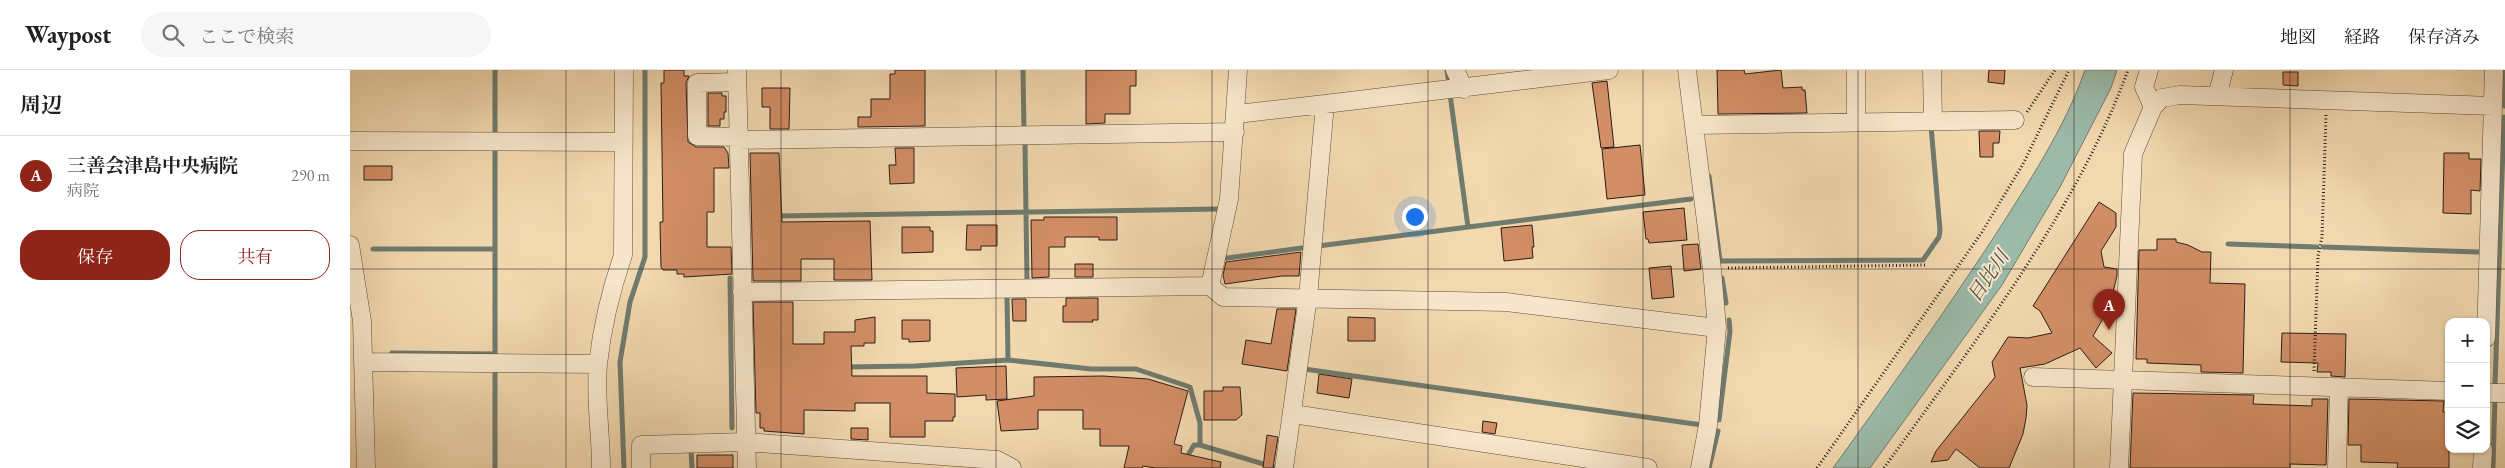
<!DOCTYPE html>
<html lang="ja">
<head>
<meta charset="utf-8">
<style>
  body { margin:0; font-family:"EB Garamond","Noto Serif JP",serif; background:#f6f6f6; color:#202124 }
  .controls { position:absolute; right:15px; bottom:15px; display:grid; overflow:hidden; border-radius:10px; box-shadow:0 1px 4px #0004 }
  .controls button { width:45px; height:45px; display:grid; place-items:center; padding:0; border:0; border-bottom:1px solid #e0e0e0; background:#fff; color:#202124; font:25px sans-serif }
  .you { position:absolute; left:1064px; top:146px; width:18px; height:18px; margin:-12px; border:4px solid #fff; border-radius:50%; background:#1a73e8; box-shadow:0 0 0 8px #1a73e833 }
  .badge { display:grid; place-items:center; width:32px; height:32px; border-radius:50%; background:#8f2418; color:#fff; font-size:16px; font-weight:700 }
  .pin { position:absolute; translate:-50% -41px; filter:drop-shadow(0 1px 2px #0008) }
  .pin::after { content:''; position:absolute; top:26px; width:18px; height:15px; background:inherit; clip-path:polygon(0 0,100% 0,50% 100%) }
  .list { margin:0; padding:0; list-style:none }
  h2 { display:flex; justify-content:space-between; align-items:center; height:65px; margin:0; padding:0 20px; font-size:21px }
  h2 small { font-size:16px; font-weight:400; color:#757577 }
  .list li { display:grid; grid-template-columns:32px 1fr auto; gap:15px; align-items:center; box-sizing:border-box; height:80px; padding:0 20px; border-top:1px solid #e0e0e0 }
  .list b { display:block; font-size:19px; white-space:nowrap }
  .list p { margin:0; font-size:16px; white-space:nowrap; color:#757577 }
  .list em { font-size:16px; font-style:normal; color:#757577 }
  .actions { display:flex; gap:10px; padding:15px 20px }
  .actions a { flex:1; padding:11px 0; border:1px solid #8f2418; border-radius:20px; text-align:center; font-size:18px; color:#8f2418 }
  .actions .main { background:#8f2418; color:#fff }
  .icon { flex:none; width:28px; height:28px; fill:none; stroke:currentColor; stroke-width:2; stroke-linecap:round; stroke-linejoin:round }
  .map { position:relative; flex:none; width:2155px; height:398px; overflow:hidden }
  header { display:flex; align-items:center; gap:30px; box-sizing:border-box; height:70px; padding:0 25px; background:#fff; border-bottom:1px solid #e0e0e0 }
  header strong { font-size:24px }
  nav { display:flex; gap:28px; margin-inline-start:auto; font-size:18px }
  .search { width:350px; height:45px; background:#f6f6f6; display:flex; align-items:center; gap:12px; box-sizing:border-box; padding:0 18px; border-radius:28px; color:#757577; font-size:19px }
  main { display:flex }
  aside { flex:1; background:#fff }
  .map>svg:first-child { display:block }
</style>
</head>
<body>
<header>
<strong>Waypost</strong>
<div class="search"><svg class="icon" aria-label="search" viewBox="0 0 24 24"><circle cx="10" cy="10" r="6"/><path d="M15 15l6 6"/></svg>ここで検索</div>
<nav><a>地図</a><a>経路</a><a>保存済み</a></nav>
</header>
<main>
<aside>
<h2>周辺<small></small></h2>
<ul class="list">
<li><span class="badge">A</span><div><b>三善会津島中央病院</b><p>病院</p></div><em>290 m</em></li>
</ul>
<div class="actions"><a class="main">保存</a><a>共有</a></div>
</aside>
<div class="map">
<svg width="2155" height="398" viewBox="0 0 2155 398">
  <rect width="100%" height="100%" fill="#f2d8af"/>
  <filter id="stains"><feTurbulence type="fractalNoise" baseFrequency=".004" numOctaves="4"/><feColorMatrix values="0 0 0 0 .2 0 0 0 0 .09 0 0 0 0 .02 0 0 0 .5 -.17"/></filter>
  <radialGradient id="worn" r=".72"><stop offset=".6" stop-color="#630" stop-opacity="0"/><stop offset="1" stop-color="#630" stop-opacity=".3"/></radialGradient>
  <!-- water -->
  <path fill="#9bbaa9" stroke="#6f7b6e" d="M1735 0H1767L1761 18 1710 117 1652 215 1520 398H1483C1538 322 1592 246 1644 167 1677 115 1715 58 1735 0Z"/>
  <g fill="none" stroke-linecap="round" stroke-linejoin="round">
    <!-- stream -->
    <path stroke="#6f7b6e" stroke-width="5" d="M145 0V65
      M673 0 674 61
      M1097 0 1098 8
      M1100 24 1118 157
      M2154 36 2155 0
      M1359 106 1370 191 1573 190 1589 167 1590 160 1581 56
      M426 146 869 139
      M1878 174 1967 177
      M968 176 1341 129
      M1973 177 2128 182
      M23 179H145
      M870 189 959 177
      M380 208 382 358
      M1372 208 1376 233
      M673 212H677L675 74
      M42 283 145 284V79
      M658 290 741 299H786L840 317 850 353V375L927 398
      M495 297 565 296 658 290 657 226
      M954 299 1352 355
      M2145 315 2154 47
      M1369 350 1380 261 1379 250
      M145 398V298
      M274 398 270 292 280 232 295 187V0
      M342 398 341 380H344
      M834 398 837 387 844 375H850
      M1359 398 1368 361
      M2143 398 2145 327"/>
  </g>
  <!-- building -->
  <path fill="#d28e66" stroke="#2d1d16" d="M314 0H334V6H339L336 13 338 72 346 77H374L378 83 379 98H364V142H357V177H381L382 204 334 207V204H327V200H313L311 197 310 152H313L311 13H314Z
    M545 0H575V56L508 57V47H521V29H540V4H545Z
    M736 0H786V16H780V44H755V53L736 54Z
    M1367 0H1394L1395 4 1431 0 1433 18 1452 17V20H1455L1457 43 1368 44Z
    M1639 0H1655L1654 14 1638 12Z
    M1933 2H1948V16L1933 15Z
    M1257 11 1264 77 1251 78 1242 13Z
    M412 18H440L439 59H420V37H412Z
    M358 23H372V26H376V42H374V49H370V56H358Z
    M1629 61H1650L1649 73H1643V87H1630Z
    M1290 75 1295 125 1257 129 1252 79Z
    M545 78H564V113L540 114 539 95H546Z
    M400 83H429L432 152 520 151 522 210H484V189H451V211H403Z
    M2094 83H2119V89H2131L2130 121 2121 120V144L2093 143Z
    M14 96H42V110H14Z
    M1749 132 1766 143V157L1751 181 1754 197 1767 199V206L1759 238 1743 266 1762 283 1746 298 1730 278 1695 294 1670 298 1677 335 1676 348 1673 364 1659 398H1630L1606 379 1598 390 1581 392 1586 381 1645 307 1642 292 1658 267 1678 268 1702 263 1690 241 1683 236Z
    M1334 138 1337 170 1299 173 1298 169H1296L1293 142Z
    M694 147H767V170H749V167H715V177H699V207L682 208 681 150H694Z
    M617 155H647V176H631V180H616Z
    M1182 155 1184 177H1182L1183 188 1154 191 1151 158Z
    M552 157H580V161H583V182L552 183Z
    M1807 169H1826V172L1838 175 1852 182H1861L1860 213 1895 214 1893 303 1851 302V295L1797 293V289H1786L1789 180H1807Z
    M1348 174 1351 199 1334 201 1332 175Z
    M951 182 949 206H932L875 214 873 205 876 192Z
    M725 194H743V207H725Z
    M1321 196 1324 227 1302 229 1299 198Z
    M716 228H748V250H742L743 252H713V236H716Z
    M662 229H676V251H663Z
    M403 232H443V274H474V262H505V250L525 247V273H514V276H501L502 306H577V323L605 324V347H603V351H575V367H540V333H505V341L454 340V364L414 361V358H410V343H406Z
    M927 239H946L937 301 892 294 896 270 921 274Z
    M998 247 1025 248V271H998Z
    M552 250H580V271L559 272V269H552Z
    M1932 263 1996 264 1995 307 1981 306V302H1967L1968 293 1931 292Z
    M656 296 657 329 636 330V325L607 327 606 298Z
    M969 304 1002 309 999 328 967 323Z
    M753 306 798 309 838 321 824 374 832 376 831 383 871 392 870 398H806L793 396 792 398H774L779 376H750V359H733V340H688V359L651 361 647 331 684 326V307Z
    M873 317H890L892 345 886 350H854V321H873Z
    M1783 323 1904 325 1903 334 1962 336V329H1978L1976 395 1940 394V398H1780Z
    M1999 329 2094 331 2093 342H2099V398H2047L2048 393 2011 392V375H1998Z
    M1133 351 1147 353 1145 364 1132 362Z
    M501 358H518V370L501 369Z
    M917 365 928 367 923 398H913Z
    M347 385H383V398H347Z"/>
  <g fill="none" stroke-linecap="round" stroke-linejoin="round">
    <defs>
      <path id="minor" d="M387 0 397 398
        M1105 0 1114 19
        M1337 0 1362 199 1367 258 1358 355 1350 398
        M1506 0V52
        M1582 0 1583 51
        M1799 0 1794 17 1803 37
        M387 12 347 13V66L389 67
        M1867 26 1874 0
        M887 44 975 34
        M1344 55 1665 50
        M389 70 885 62
        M0 71 273 72
        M0 175 12 251 16 398
        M860 216 879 129 888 0
        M392 222 860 216 873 227 1156 232 1367 258
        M2136 268 2144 0
        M14 292 248 294
        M1683 307 2099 321
        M2136 323H2155
        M943 344 1298 398
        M251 398C251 363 245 329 248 294 252 257 261 220 273 185L274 0
        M291 398V375L395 372 647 390 662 398
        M934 398 958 227 975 34 1259 0
        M1769 398 1783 84 1803 37 1812 28 1830 25 2143 36
        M1987 398 1989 317
        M2132 398 2133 379"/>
    </defs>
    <!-- minor casing -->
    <use href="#minor" stroke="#5e4c3c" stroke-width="19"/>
    <!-- path -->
    <path stroke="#2d1d16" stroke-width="3" stroke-dasharray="1 2.5" stroke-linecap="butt" d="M1677 42 1705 0
      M1378 198 1577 195
      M1964 301 1968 186 1972 167 1976 45
      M1467 398 1632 162 1673 94 1719 0
      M1534 398C1622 275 1726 143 1778 0"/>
    <!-- minor -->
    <use href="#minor" stroke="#f7e6cb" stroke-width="18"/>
  </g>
  <!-- grid -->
  <path fill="none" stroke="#2d1d16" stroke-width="1" stroke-opacity="0.55" d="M216 0V398M431 0V398M646 0V398M862 0V398M1078 0V398M1293 0V398M1508 0V398M1724 0V398M1940 0V398M0 199H2155"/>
  <g text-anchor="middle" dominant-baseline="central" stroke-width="4" stroke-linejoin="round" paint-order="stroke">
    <!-- water labels -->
    <g font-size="19" font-style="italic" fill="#4e4c42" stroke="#f7e6cb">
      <text transform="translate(1638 206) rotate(-56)">目比川</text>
    </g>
  </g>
  <rect width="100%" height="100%" filter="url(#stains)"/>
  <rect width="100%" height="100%" fill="url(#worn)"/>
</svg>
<div class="controls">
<button>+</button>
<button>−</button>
<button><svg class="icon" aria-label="layers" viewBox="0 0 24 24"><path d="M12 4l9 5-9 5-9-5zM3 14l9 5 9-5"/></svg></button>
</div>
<div class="you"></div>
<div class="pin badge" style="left:1759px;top:260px">A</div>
</div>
</main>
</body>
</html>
